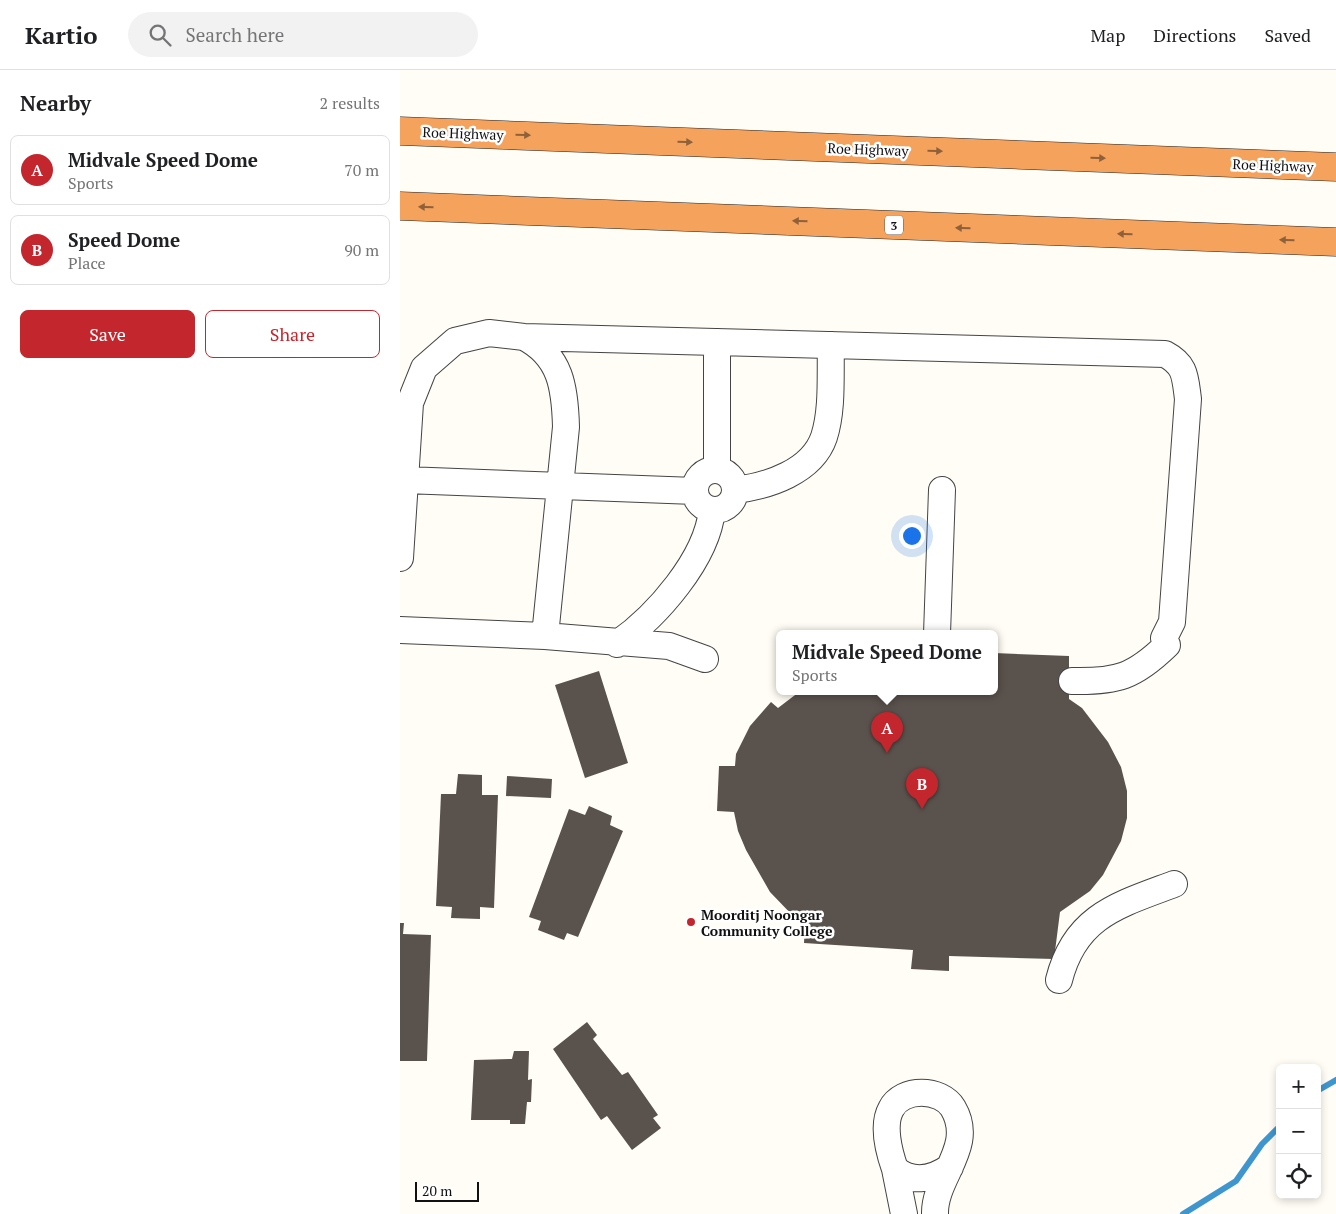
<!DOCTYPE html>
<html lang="en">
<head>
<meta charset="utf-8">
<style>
  body { margin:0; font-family:"PT Serif",serif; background:#f2f2f2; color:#202124 }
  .controls { position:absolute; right:15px; bottom:15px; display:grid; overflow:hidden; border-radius:8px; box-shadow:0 2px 8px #0003 }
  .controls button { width:45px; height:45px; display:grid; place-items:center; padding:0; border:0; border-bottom:1px solid #e0e0e0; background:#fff; color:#202124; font:25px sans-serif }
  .scale { position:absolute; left:15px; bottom:12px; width:64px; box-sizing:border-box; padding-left:5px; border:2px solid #111; border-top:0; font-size:14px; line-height:18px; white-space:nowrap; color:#111; -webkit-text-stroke:4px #fff; paint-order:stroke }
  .you { position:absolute; left:511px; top:465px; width:18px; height:18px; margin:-12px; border:4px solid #fff; border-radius:50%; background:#1a73e8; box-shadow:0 0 0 8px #1a73e833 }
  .badge { display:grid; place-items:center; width:32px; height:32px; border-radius:50%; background:#c4262e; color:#fff; font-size:16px; font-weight:700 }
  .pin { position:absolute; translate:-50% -41px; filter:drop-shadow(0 1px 2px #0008) }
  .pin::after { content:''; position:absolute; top:26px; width:18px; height:15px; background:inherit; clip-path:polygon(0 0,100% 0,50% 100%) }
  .popup { position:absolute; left:376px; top:560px; width:222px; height:65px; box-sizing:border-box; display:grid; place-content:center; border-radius:8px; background:#fff; filter:drop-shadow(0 1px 4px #0005); font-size:16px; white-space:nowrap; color:#757577 }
  .popup b { font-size:19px; color:#202124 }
  .popup::after { content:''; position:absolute; left:50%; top:100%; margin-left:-10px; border:10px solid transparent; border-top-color:#fff }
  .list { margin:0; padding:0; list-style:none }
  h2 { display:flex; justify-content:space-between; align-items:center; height:65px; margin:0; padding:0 20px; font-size:21px }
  h2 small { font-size:16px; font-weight:400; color:#757577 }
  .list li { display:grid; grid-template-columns:32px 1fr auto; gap:15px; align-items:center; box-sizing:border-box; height:70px; margin:0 10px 10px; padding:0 10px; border:1px solid #e0e0e0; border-radius:8px }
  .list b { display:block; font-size:19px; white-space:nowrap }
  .list p { margin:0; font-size:16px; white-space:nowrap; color:#757577 }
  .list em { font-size:16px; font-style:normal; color:#757577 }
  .actions { display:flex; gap:10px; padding:15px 20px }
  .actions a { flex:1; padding:11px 0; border:1px solid #c4262e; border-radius:8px; text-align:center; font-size:18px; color:#c4262e }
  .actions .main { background:#c4262e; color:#fff }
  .icon { flex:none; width:28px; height:28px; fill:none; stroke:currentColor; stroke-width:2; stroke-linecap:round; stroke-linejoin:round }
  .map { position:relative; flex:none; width:936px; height:1144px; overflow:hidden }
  header { display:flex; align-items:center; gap:30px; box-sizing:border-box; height:70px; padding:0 25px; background:#fff; border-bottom:1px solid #e0e0e0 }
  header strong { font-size:24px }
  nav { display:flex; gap:28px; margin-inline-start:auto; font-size:18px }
  .search { width:350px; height:45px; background:#f2f2f2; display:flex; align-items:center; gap:12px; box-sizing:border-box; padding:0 18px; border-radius:28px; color:#757577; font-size:19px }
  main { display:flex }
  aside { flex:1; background:#fff }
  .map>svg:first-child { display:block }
</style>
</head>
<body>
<header>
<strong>Kartio</strong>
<div class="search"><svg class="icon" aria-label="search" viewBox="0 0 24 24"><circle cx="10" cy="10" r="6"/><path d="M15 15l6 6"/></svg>Search here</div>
<nav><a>Map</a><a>Directions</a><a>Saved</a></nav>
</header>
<main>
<aside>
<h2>Nearby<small>2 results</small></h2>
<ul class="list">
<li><span class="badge">A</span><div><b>Midvale Speed Dome</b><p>Sports</p></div><em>70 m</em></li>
<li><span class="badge">B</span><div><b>Speed Dome</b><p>Place</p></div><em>90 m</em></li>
</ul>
<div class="actions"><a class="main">Save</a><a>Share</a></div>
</aside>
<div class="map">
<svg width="936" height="1144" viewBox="0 0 936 1144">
  <rect width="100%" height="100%" fill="#fffdf5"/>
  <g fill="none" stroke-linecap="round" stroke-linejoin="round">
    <!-- stream -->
    <path stroke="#3f96cf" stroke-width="6" d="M917 1021 936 1010
      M783 1144 836 1111 862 1074 880 1056"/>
  </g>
  <!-- building -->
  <path fill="#5a524d" d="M594 583 669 586V629L682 638 708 672 721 697 727 721V748L721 771 703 805 690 821 660 842 654 889 549 886V901L511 899 513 880 404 873 405 854 395 848 370 822 346 780 338 761 334 742 317 741 319 696H335L336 684 350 656 371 632 378 638 399 622H594Z
    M199 601 228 693 185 708 155 615Z
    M58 704 82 705V725H98L94 838 80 837V849L51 848 52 837 36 836 41 724H56Z
    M107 706 152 709 151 728 106 726Z
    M189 736 212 746 210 755 223 761 178 867 167 863 164 870 138 860 141 851 129 847 169 739 185 745Z
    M0 853H4L3 864 31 865 27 991H0Z
    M187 952 197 965 193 969 222 1005 228 1002 258 1045 253 1048 261 1058 232 1080 207 1046 201 1050 153 979Z
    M114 981H129L128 1010 132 1009 131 1032H127L125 1054H110V1050H71L74 990 112 989Z"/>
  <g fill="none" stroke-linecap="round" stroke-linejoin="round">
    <defs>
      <path id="minor" d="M124 267C161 286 165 318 166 357L145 566
        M295 420a20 20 0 1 1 40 0a20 20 0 1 1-40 0Z
        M317 400V272
        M5 410 295 421
        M335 420C368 416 412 402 424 367 433 339 430 304 431 275
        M0 488 10 333 24 298 55 271 89 263 124 267 765 284C786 295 785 307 788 329L772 552 764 568
        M0 560 145 566 269 576 305 589
        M537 564 542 420
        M217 574C257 546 307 489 312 440
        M672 611C717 612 734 607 767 575
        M659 910C675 846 718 835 774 814
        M495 1099 504 1144
        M535 1144C534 1107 576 1077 553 1038 541 1018 502 1017 491 1039 482 1055 489 1082 495 1099 513 1114 533 1109 550 1097"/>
      <path id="highway" d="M0 61 936 97
        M0 136 936 172"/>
    </defs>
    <!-- minor casing -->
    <use href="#minor" stroke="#444" stroke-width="28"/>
    <!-- highway casing -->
    <use href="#highway" stroke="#222" stroke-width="29"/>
    <!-- minor -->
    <use href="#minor" stroke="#fff" stroke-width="26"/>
    <!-- highway -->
    <use href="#highway" stroke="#f5a25d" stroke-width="28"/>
  </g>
  <!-- one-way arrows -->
  <defs><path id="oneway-solid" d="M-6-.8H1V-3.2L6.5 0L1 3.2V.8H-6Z" transform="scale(1.25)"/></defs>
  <g fill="#8e613b">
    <use href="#oneway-solid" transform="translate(123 65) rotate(2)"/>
    <use href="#oneway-solid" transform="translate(285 72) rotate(2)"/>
    <use href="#oneway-solid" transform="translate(535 81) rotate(2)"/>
    <use href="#oneway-solid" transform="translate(698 88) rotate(2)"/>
    <use href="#oneway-solid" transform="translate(26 137) rotate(-178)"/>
    <use href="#oneway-solid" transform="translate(400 151) rotate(-178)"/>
    <use href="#oneway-solid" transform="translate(563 158) rotate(-178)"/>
    <use href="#oneway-solid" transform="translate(725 164) rotate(-178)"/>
    <use href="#oneway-solid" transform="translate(887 170) rotate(-178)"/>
  </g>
  <!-- markers -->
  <circle fill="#c4262e" stroke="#fff" stroke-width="2" cx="291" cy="852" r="5"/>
  <g text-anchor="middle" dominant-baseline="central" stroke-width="5" stroke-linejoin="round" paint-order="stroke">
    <!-- shield labels -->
    <rect fill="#fff" stroke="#585858" stroke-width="1" x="485" y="145.5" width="18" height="19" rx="4"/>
    <g font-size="12" font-weight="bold" fill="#111">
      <text x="494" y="155">3</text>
    </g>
    <!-- street labels -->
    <g font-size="14" fill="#111" stroke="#fff">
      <text transform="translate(63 63) rotate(2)">Roe Highway</text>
      <text transform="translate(468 79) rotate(2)">Roe Highway</text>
      <text transform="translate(873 95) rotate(2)">Roe Highway</text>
    </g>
    <!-- poi labels -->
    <g font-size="14" font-weight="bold" fill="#111" stroke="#fff" text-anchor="start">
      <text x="301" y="844">Moorditj Noongar<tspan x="301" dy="16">Community College</tspan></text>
    </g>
  </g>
</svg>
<div class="controls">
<button>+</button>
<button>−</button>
<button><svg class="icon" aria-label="locate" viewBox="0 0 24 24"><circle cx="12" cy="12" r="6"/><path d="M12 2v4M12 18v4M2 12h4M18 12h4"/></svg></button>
</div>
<div class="scale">20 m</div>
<div class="you"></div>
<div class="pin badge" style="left:487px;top:683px">A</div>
<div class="popup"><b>Midvale Speed Dome</b>Sports</div>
<div class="pin badge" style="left:522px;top:739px">B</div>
</div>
</main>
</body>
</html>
